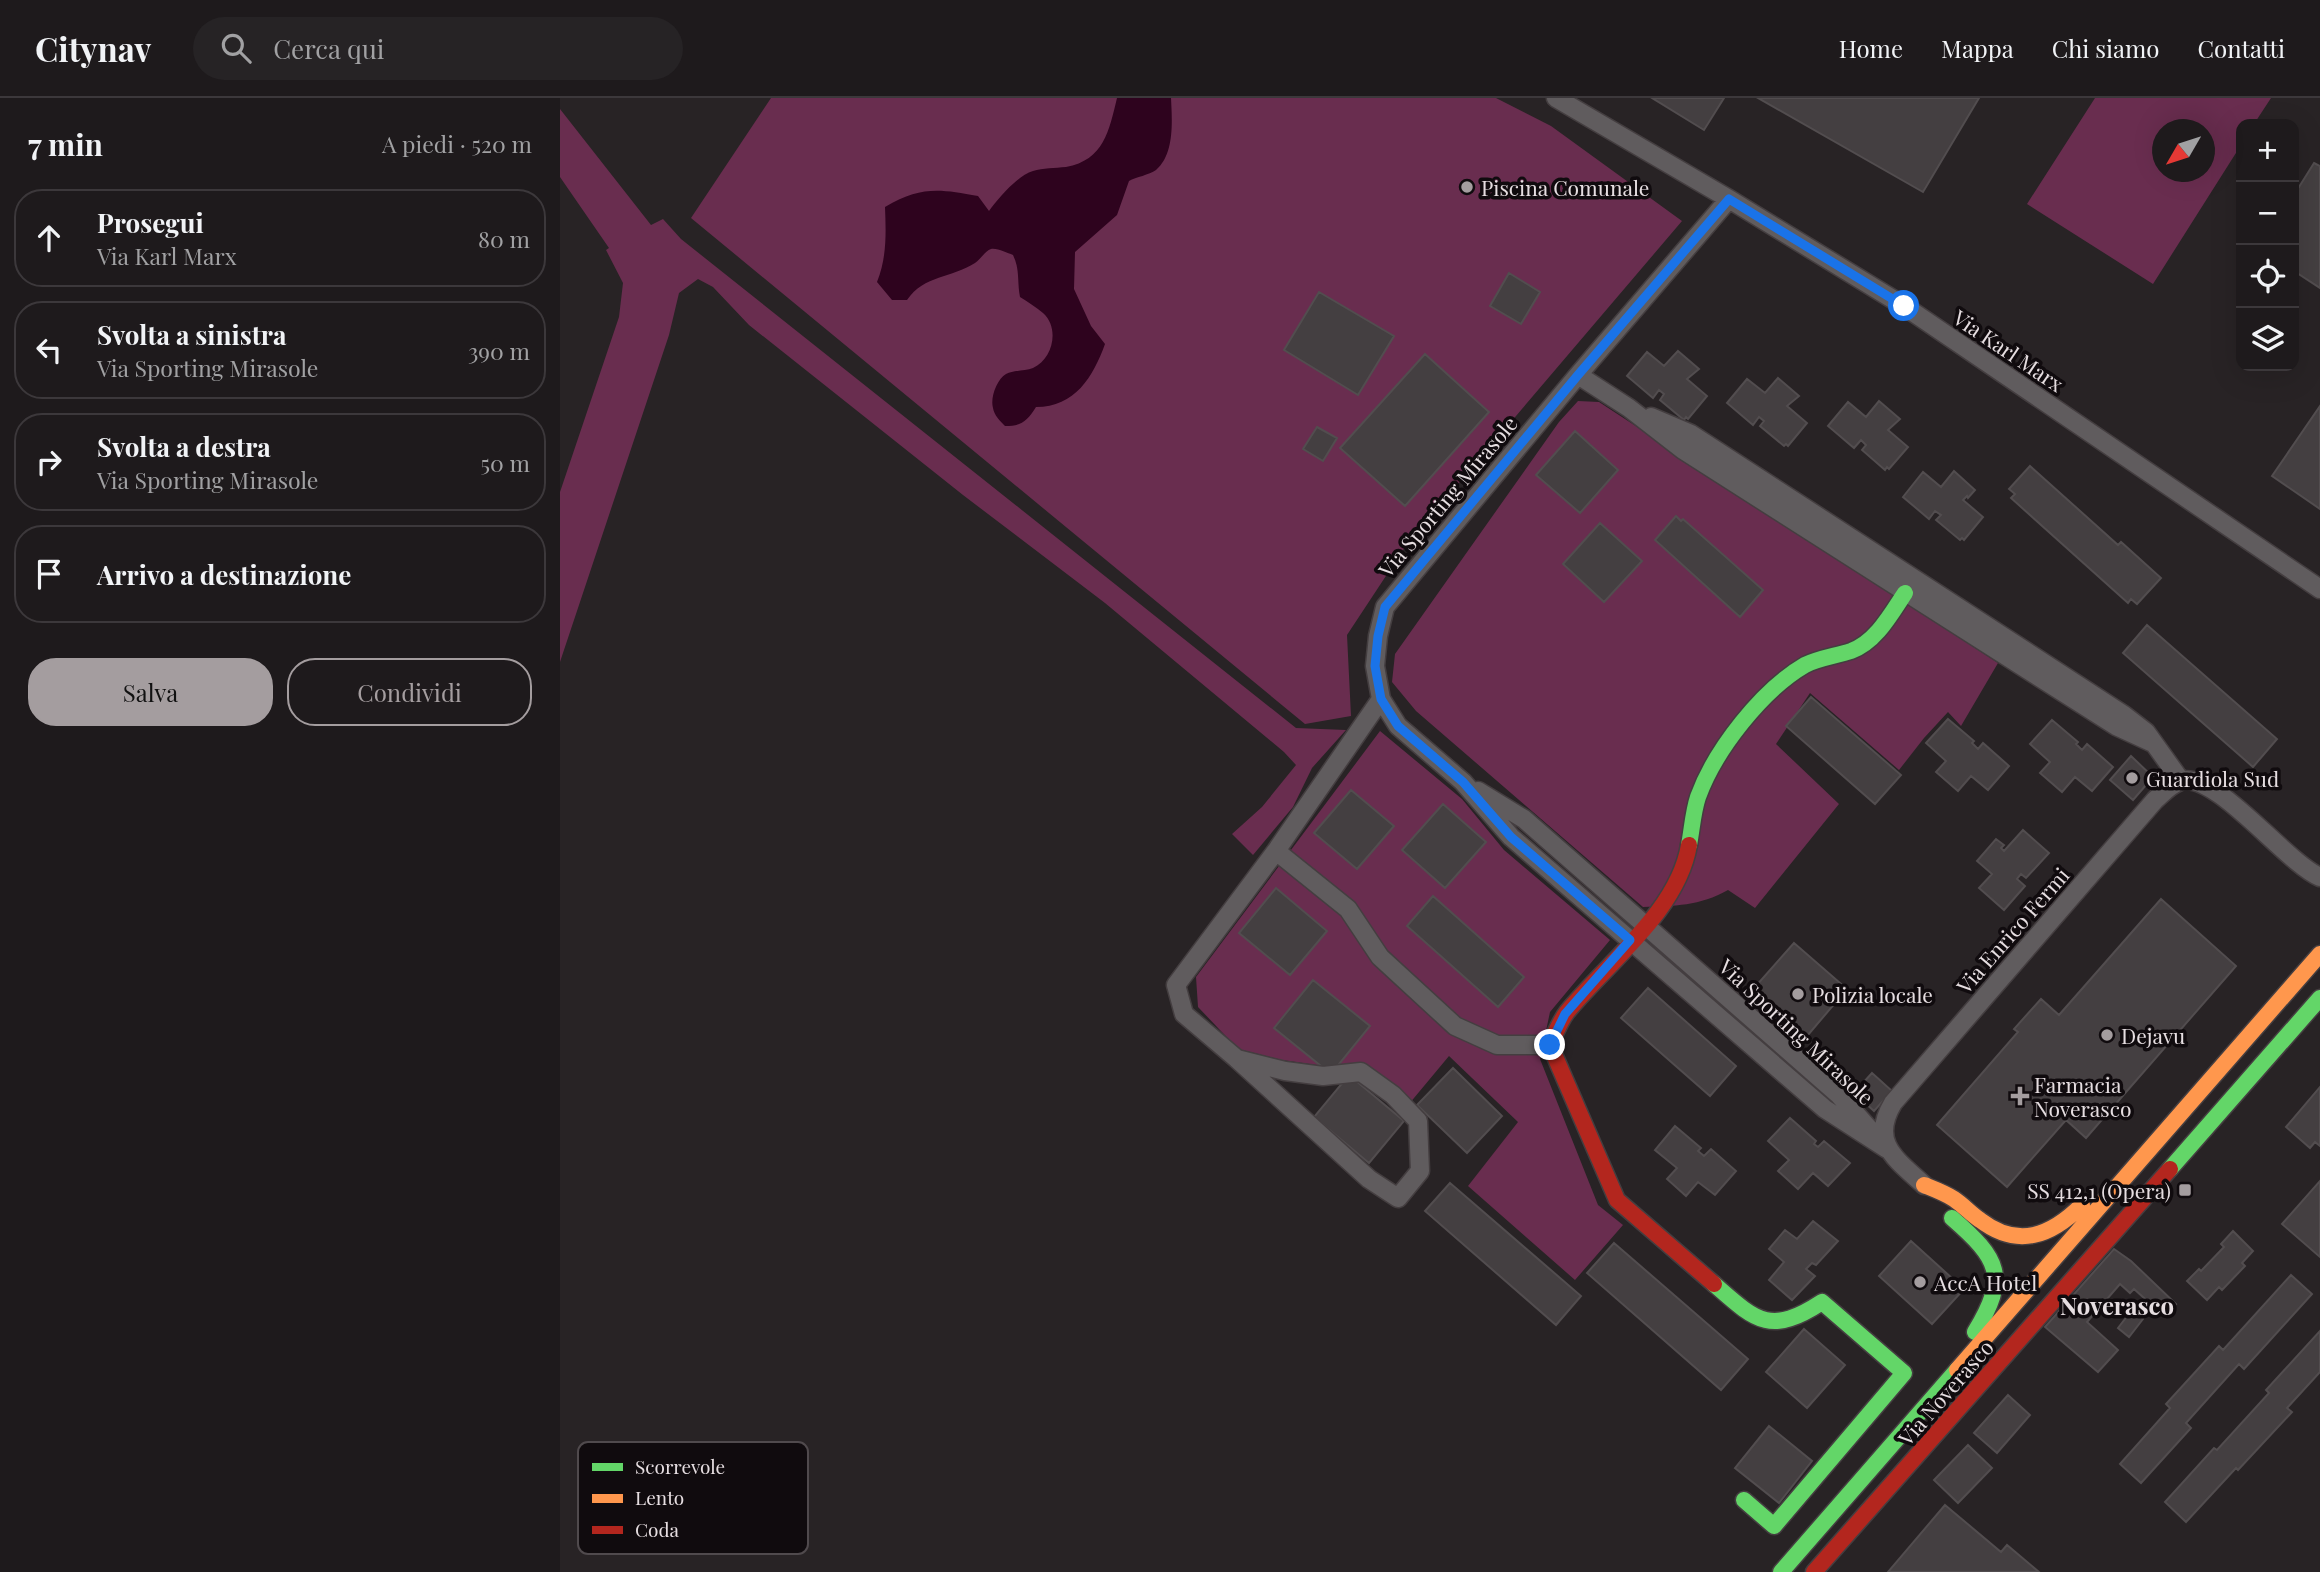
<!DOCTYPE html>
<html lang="it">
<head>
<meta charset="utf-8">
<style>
  body { margin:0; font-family:"Playfair Display",serif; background:#262325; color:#f1f3f6 }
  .controls { position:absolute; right:21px; top:21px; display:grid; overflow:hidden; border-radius:14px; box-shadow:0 7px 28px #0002 }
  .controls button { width:63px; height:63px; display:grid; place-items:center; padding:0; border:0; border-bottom:2px solid #3c383b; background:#1e1a1c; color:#f1f3f6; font:35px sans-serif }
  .compass { position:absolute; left:1592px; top:21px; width:63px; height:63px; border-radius:50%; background:#1e1a1c; box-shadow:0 7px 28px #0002; rotate:231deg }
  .stop { position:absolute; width:21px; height:21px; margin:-16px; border:5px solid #1a73e8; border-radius:50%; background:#fff }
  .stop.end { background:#1a73e8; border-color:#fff; box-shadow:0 2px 7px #0008 }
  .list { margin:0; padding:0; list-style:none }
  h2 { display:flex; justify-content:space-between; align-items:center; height:91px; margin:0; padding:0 28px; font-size:30px }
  h2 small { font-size:23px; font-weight:400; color:#a1a1a3 }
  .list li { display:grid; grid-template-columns:46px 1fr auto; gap:21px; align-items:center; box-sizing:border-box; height:98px; margin:0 14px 14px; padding:0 14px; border:2px solid #3c383b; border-radius:28px }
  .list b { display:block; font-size:26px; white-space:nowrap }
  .list p { margin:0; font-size:23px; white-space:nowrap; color:#a1a1a3 }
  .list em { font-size:23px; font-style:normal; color:#a1a1a3 }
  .actions { display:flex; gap:14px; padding:21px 28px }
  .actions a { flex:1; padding:16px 0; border:2px solid #a49d9f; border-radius:28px; text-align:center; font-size:24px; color:#a49d9f }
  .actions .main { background:#a49d9f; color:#111 }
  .icon { flex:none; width:38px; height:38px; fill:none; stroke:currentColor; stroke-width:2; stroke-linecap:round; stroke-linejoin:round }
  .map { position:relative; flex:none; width:1760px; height:1474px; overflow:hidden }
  header { display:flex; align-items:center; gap:42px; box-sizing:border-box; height:98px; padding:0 35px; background:#1e1a1c; border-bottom:2px solid #3c383b }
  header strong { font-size:33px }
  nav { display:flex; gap:38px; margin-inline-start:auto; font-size:24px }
  .search { width:490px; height:63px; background:#262325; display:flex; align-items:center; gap:18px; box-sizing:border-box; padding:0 24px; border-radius:38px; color:#a1a1a3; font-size:26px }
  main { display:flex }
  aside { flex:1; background:#1e1a1c }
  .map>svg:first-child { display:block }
</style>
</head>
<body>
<header>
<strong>Citynav</strong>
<div class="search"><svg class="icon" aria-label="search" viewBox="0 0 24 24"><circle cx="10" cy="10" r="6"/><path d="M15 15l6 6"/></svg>Cerca qui</div>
<nav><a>Home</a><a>Mappa</a><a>Chi siamo</a><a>Contatti</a></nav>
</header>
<main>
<aside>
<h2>7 min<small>A piedi · 520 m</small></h2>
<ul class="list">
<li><svg class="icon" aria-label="ahead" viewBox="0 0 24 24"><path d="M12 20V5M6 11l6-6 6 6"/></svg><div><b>Prosegui</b><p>Via Karl Marx</p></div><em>80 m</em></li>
<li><svg class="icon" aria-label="left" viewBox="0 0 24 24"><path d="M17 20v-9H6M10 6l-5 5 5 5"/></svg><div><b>Svolta a sinistra</b><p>Via Sporting Mirasole</p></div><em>390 m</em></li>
<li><svg class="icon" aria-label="right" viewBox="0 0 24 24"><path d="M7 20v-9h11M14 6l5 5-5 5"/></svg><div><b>Svolta a destra</b><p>Via Sporting Mirasole</p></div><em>50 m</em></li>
<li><svg class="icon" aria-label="arrive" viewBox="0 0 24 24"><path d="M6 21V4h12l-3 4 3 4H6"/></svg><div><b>Arrivo a destinazione</b></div></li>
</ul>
<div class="actions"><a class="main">Salva</a><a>Condividi</a></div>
</aside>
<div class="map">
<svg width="1760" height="1474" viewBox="0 0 1760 1474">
  <rect width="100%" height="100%" fill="#282325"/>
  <!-- green -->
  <path fill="#692d4f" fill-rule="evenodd" d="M211 0H936L991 28 1122 123 847 446 787 537 791 618 745 626 131 120Z
    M1535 0H1711L1694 26H1681V47L1593 186 1467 106ZM1602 32H1644V74H1602Z
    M0 11 91 127 103 121 121 141 736 630 786 632 752 670 733 709 693 757 672 736 702 709 736 667 724 654 545 505 403 397 189 227 153 189 138 181 119 195 109 237 0 564V394L59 219 63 185 46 152 49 150 0 79Z
    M1018 303 1039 304 1438 565 1401 628 1388 614 1364 640 1339 672 1250 595 1216 646 1279 706 1195 810 1168 792C1140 808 1114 808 1083 809L856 613 832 584 835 556 999 324Z
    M820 633 902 701 944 752 1050 842 990 914 980 961 1038 1107 1063 1127 1015 1182 908 1088 958 1024 889 958 849 1006 812 975 722 962 678 951 638 909 636 879Z"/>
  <!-- water -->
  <path fill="#2e031e" d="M557 0H611C612 22 615 56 596 72 589 77 576 79 569 83L557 117 515 154 514 191 531 228 545 246C533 279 515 309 476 309 467 323 462 328 445 328 440 323 434 317 433 310 430 300 437 281 446 276 454 272 465 273 473 270 493 261 500 230 483 215 476 209 468 204 460 199 457 183 460 171 453 157 447 155 438 150 431 151 425 153 420 162 415 165 392 180 364 177 347 202H332L317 184C327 159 326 135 325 109 361 88 379 91 418 98L429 113C438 101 458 77 473 73 483 70 495 70 506 69 544 62 549 33 557 0Z"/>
  <!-- building -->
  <path fill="#443f41" stroke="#524d4f" stroke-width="2" d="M1092 0H1164L1144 32Z
    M1198 0H1419L1363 94Z
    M1754 65 1760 68V190L1734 173V97Z
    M949 175 980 194 961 226 930 208Z
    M759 194 834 238 798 297 724 252Z
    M1118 253 1139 271 1127 281 1147 298 1128 321 1126 319 1124 322 1100 302 1104 296 1099 292 1093 300 1067 278 1087 254 1104 268Z
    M865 256 929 314 845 408 780 350Z
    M1218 280 1239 298 1227 308 1247 325 1228 348 1226 346 1224 348 1200 328 1204 323 1199 319 1193 327 1167 305 1187 281 1205 295Z
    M1319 303 1340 321 1328 332 1348 349 1329 371 1327 369 1325 372 1302 352 1306 347 1301 342 1294 350 1268 328 1288 304 1306 319Z
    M1760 308V411L1712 378Z
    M757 329 777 340 763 363 743 351Z
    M1015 333 1058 372 1020 415 976 377Z
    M1470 368 1558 447 1561 444 1601 480 1577 506 1571 501 1568 505 1451 400 1455 396 1449 391Z
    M1394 373 1415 392 1408 400 1407 398 1403 402 1423 419 1404 442 1402 440 1400 442 1376 422 1381 417 1375 413 1369 421 1343 399 1363 374 1381 389Z
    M1116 418 1121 423 1123 421 1203 492 1180 519 1095 442Z
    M1040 425 1082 463 1044 504 1003 466Z
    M1587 527 1717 641 1693 669 1563 555Z
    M1251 599 1341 677 1315 706 1226 628Z
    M1388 621 1414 643 1412 645 1418 651 1423 645 1449 668 1428 692 1411 678 1398 693 1376 674 1386 663 1366 645Z
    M1492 622 1518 644 1516 646 1522 652 1527 646 1553 669 1532 693 1515 679 1502 694 1480 675 1490 664 1470 646Z
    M1571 658 1593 679 1573 702 1550 682Z
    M791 692 834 728 797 771 754 735Z
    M883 706 926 744 885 790 842 752Z
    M1463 732 1489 755 1466 780 1461 776 1457 781 1465 788 1444 812 1419 790 1432 776 1417 763 1436 741 1444 747 1441 750 1444 753Z
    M716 790 767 833 730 877 679 835Z
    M873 798 964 879 938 909 847 828Z
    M1601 801 1676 868 1526 1040 1506 1022 1447 1089 1377 1027 1458 934 1454 931 1481 901 1499 917Z
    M1234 845 1287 891 1242 944 1188 897Z
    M753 882 810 928 771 976 714 930Z
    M1088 890 1176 968 1150 998 1061 920Z
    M893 970 942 1018 907 1055 857 1007Z
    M1312 975 1332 993 1314 1013 1294 995Z
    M789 977 844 1023 809 1065 754 1019Z
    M1760 989V1048L1755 1044 1750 1050 1726 1029Z
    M1230 1020 1256 1043 1254 1046 1258 1049 1264 1043 1290 1065 1268 1088 1253 1075 1238 1091 1218 1073 1229 1062 1208 1043Z
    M1115 1028 1141 1050 1138 1053 1144 1058 1151 1051 1176 1073 1155 1097 1138 1084 1126 1098 1107 1081 1117 1070 1095 1052Z
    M1760 1083V1159L1722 1126Z
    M890 1085 1021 1198 996 1227 865 1113Z
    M1253 1123 1278 1143 1256 1167 1252 1165 1246 1171 1255 1178 1232 1202 1209 1182 1224 1164 1209 1151 1225 1132 1237 1141Z
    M1673 1133 1693 1153 1682 1165 1685 1168 1662 1192 1659 1189 1647 1202 1627 1183 1639 1171 1641 1173 1664 1149 1661 1146Z
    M1351 1143 1404 1191 1372 1226 1319 1178Z
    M1054 1145 1188 1261 1161 1292 1027 1175Z
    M1554 1151 1571 1163 1616 1206 1605 1219 1574 1191 1570 1195 1560 1186 1527 1224 1558 1252 1538 1274 1485 1229Z
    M1731 1177 1752 1196 1684 1271 1679 1266 1626 1325 1631 1330 1581 1385 1560 1366 1610 1310 1606 1306 1659 1248 1663 1252Z
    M1572 1212 1583 1221 1569 1239 1558 1230Z
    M1244 1231 1285 1267 1247 1310 1206 1274Z
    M1760 1233V1274L1727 1310 1732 1314 1678 1372 1676 1370 1626 1424 1605 1404 1654 1350 1657 1352 1709 1295 1706 1292Z
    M1448 1297 1470 1317 1437 1355 1414 1335Z
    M1209 1328 1252 1363 1219 1405 1175 1370Z
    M1408 1347 1432 1370 1398 1405 1374 1382Z
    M1385 1407 1441 1454 1447 1447 1479 1474H1328Z"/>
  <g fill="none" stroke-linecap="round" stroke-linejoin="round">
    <defs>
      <path id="street" d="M996 0 1169 101 1344 208 1760 491
        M1169 101 1018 277 825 509 818 538 815 568 821 601 838 628 903 684 951 739 1265 1011 1327 1051
        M1018 277 1069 310 1123 352 1556 628 1593 645
        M1091 319 1131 336 1564 617 1586 634 1621 683
        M821 601 716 753 788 811 820 859 895 928 937 947H990
        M918 693 964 721 1279 997 1311 1033
        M677 961 809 1081 838 1100 860 1073 858 1023 833 997 801 974 763 978 725 973 677 961 624 916 616 887 716 753
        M1364 1087C1337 1062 1309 1045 1333 1005L1595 702C1603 695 1611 686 1621 683 1656 673 1725 764 1760 779"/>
      <path id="fast" d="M1129 747C1132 731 1133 714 1138 699 1155 652 1202 592 1245 567 1259 560 1276 558 1291 553 1316 544 1331 516 1345 495
        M1610 1071 1760 900
        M1392 1120C1439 1161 1449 1178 1415 1234
        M1154 1186C1196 1223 1210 1238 1262 1204L1344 1275 1214 1428 1184 1402
        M1221 1474 1397 1272"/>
      <path id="slow" d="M1364 1087C1374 1091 1385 1095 1394 1101 1403 1107 1411 1116 1420 1122 1458 1151 1491 1138 1522 1107
        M1397 1272 1760 856"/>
      <path id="jam" d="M1129 747C1118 813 1048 864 1007 914 1000 923 995 936 990 947L1057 1102 1154 1186
        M1254 1474 1610 1071"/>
    </defs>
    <!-- street casing -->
    <use href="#street" stroke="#443e40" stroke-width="21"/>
    <!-- fast casing -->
    <use href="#fast" stroke="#443e40" stroke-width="19"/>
    <!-- slow casing -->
    <use href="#slow" stroke="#443e40" stroke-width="19"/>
    <!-- jam casing -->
    <use href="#jam" stroke="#443e40" stroke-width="19"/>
    <!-- street -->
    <use href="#street" stroke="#605c5e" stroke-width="18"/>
    <!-- fast -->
    <use href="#fast" stroke="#63d668" stroke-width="16"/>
    <!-- slow -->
    <use href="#slow" stroke="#ff974d" stroke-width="16"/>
    <!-- jam -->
    <use href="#jam" stroke="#b3261e" stroke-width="16"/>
  </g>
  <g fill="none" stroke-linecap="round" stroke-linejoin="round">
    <!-- route -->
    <path stroke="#1a73e8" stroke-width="9" d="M990 947 1005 916 1070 842 951 739 903 684 838 628 821 601 815 568 818 538 825 509 1018 277 1169 101 1344 208"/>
  </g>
  <!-- markers -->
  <g fill="#a49d9f" stroke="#100b0e" stroke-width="2.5">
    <circle cx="907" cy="89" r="7"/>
    <circle cx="1572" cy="680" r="7"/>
    <circle cx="1238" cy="896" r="7"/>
    <circle cx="1547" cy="937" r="7"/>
    <path d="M1456.5 987.5h7v7h7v7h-7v7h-7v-7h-7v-7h7z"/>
    <rect x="1618" y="1085" width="14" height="14" rx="3.5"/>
    <circle cx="1360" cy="1184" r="7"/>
  </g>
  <g text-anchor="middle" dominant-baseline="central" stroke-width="7" stroke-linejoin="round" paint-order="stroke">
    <!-- poi labels -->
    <g font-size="21" fill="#e6dee1" stroke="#100b0e" text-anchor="start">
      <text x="921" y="89">Piscina Comunale</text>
      <text x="1586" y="680">Guardiola Sud</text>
      <text x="1252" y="896">Polizia locale</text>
      <text x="1561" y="937">Dejavu</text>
      <text x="1474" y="986">Farmacia<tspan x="1474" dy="24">Noverasco</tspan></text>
      <text x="1611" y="1092" text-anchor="end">SS 412,1 (Opera)</text>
      <text x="1374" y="1184">AccA Hotel</text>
    </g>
    <!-- street labels -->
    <g font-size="21" fill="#e6dee1" stroke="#100b0e">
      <text transform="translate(1449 252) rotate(34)">Via Karl Marx</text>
      <text transform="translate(887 398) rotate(-50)">Via Sporting Mirasole</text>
      <text transform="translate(1452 832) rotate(-49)">Via Enrico Fermi</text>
      <text transform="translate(1237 933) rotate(43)">Via Sporting Mirasole</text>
      <text transform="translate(1385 1294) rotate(-49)">Via Noverasco</text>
    </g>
    <!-- quarter labels -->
    <g font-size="24" font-weight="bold" fill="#e6dee1" stroke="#100b0e">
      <text x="1557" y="1207">Noverasco</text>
    </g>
  </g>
  <!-- legend -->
  <rect x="18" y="1344" width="230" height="112" rx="10" fill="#100b0e" stroke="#504a4d" stroke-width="2"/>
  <rect x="32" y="1365" width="31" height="8" fill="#63d668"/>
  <rect x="32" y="1396" width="31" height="9" fill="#ff974d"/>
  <rect x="32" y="1428" width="31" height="8" fill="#b3261e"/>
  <g font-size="19" fill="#e6dee1">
    <text x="75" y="1376">Scorrevole</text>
    <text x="75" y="1407">Lento</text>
    <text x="75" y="1439">Coda</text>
  </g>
</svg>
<div class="controls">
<button>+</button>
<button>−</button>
<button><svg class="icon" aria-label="locate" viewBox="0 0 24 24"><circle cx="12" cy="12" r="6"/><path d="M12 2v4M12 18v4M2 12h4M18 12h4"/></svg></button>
<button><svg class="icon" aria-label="layers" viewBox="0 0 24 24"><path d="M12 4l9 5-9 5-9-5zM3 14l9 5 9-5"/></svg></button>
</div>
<svg class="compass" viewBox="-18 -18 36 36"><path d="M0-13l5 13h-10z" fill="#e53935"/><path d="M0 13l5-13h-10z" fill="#a1a1a3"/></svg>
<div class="stop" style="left:1344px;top:208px"></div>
<div class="stop end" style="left:990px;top:947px"></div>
</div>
</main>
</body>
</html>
